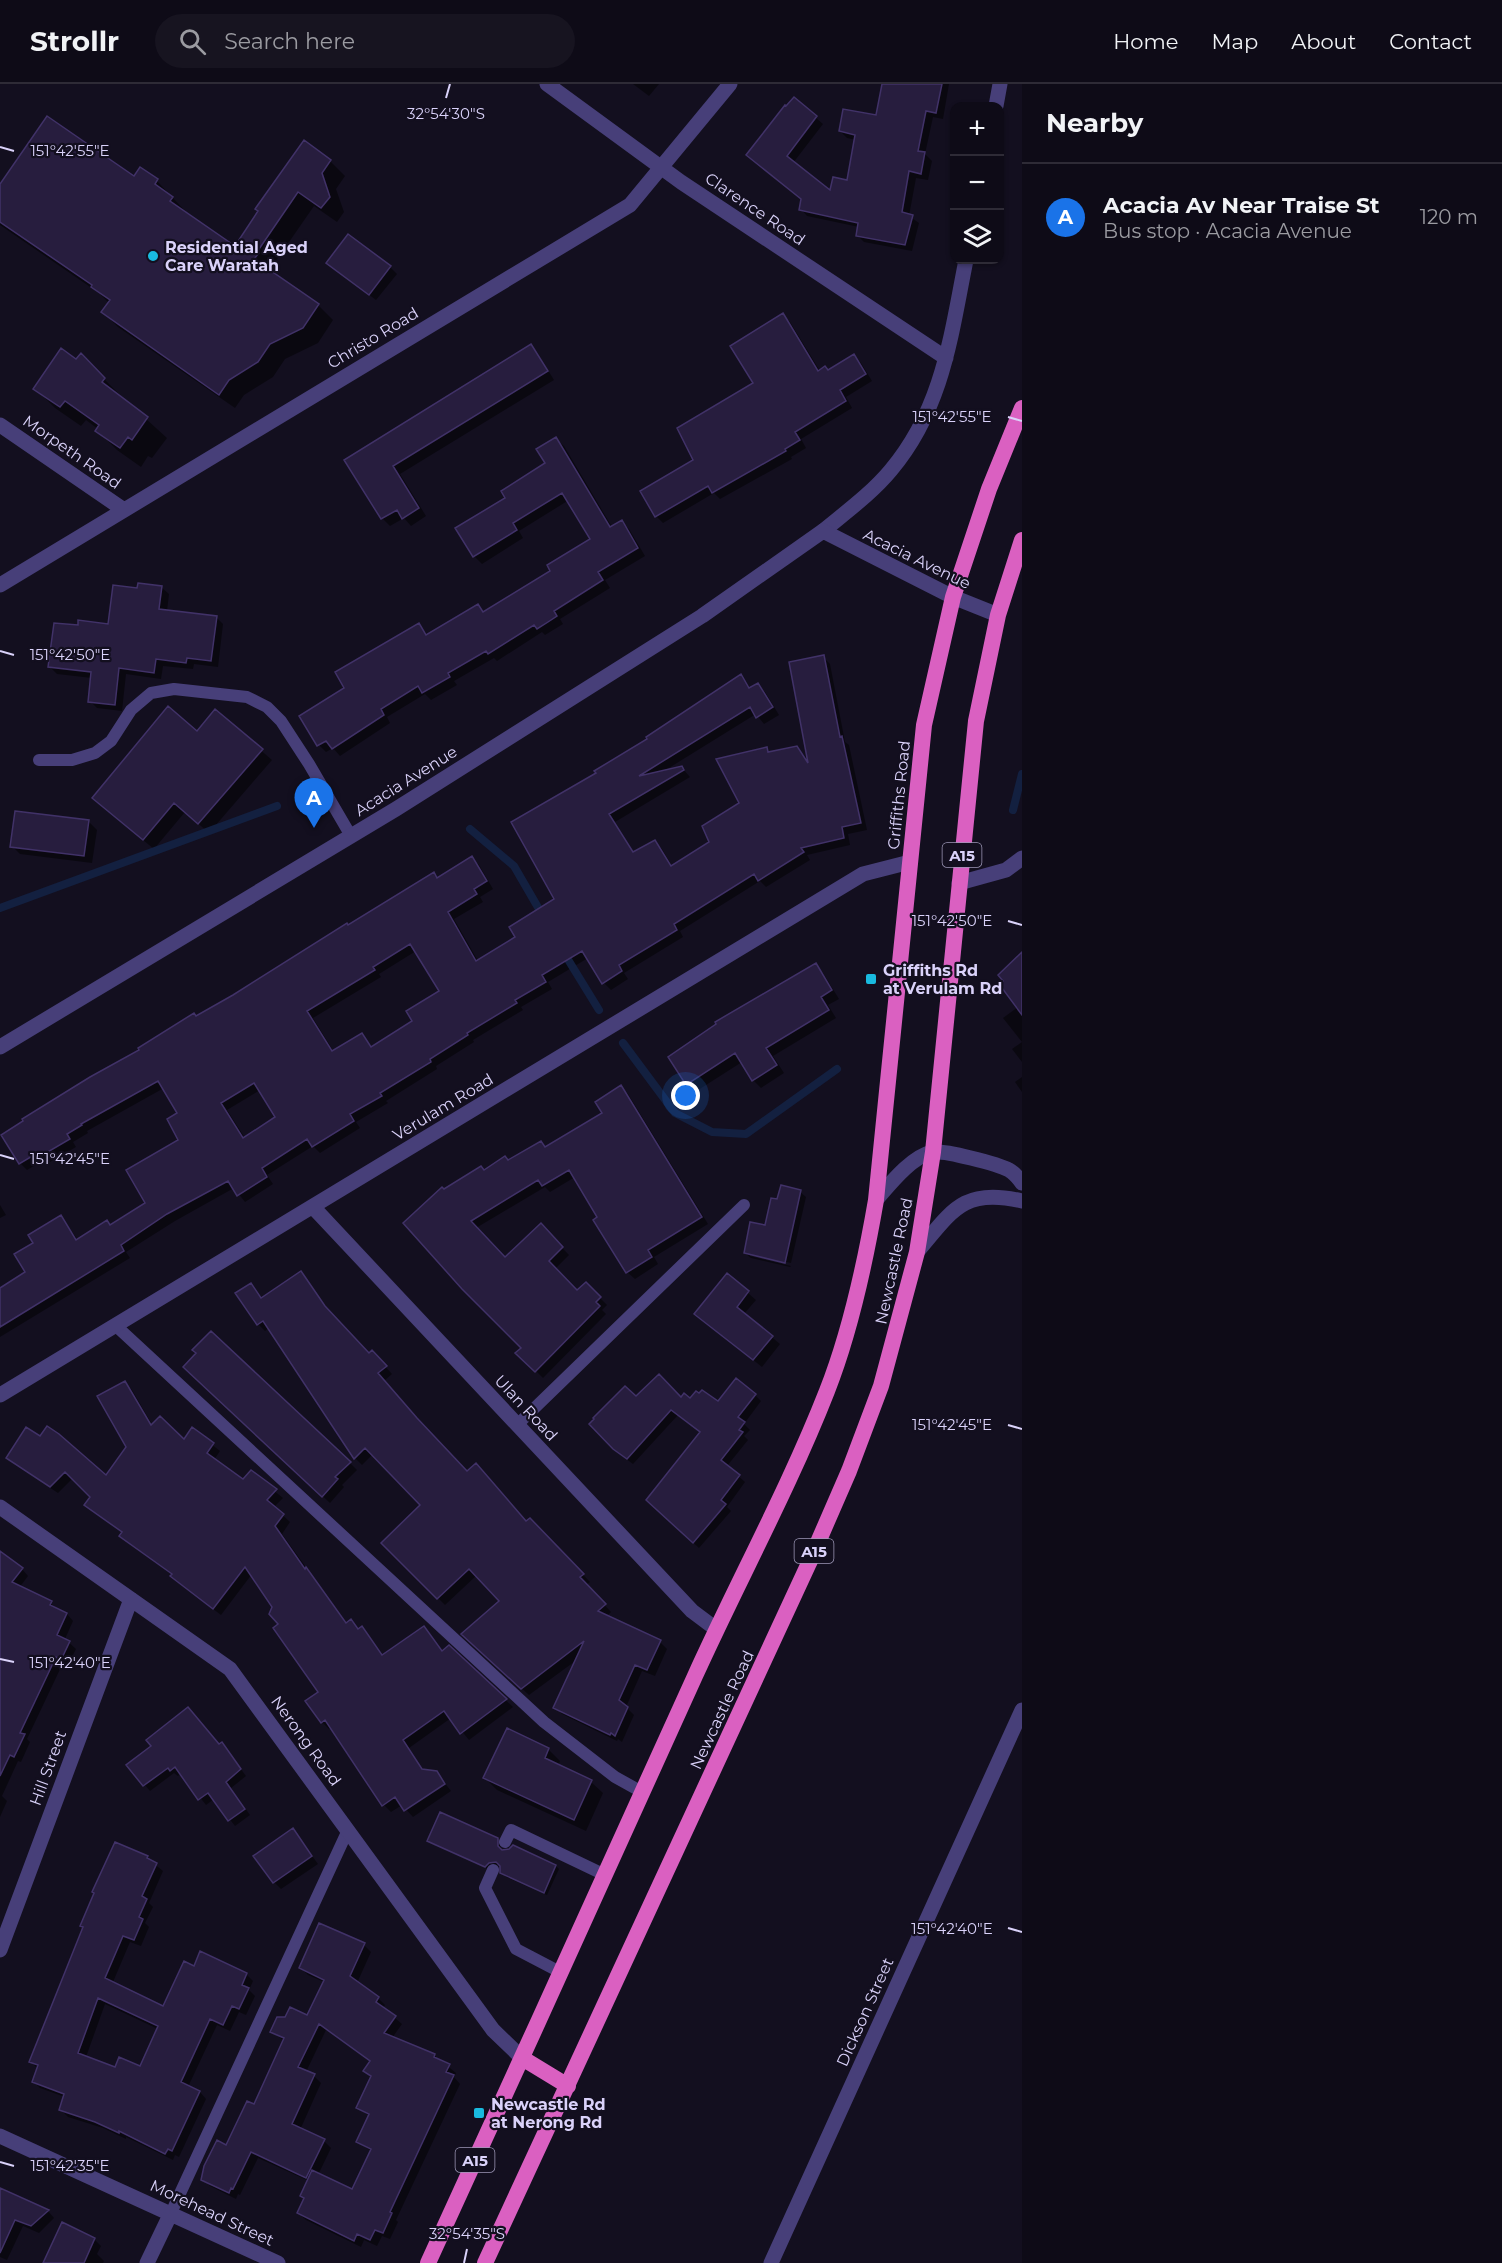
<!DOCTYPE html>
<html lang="en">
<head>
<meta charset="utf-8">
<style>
  body { margin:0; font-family:Montserrat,sans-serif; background:#171420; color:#f1f3f6 }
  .controls { position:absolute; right:18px; top:18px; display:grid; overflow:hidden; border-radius:12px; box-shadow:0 2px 4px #0004 }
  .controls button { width:54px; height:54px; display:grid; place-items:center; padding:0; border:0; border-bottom:2px solid #2e2b36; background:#0e0b17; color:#f1f3f6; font:30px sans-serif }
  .you { position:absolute; left:686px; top:1012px; width:21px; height:21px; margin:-15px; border:4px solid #fff; border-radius:50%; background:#1a73e8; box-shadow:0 0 0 9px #1a73e833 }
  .badge { display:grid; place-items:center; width:39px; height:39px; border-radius:50%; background:#1a73e8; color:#fff; font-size:20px; font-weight:700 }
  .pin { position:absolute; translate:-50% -50px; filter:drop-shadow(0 2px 3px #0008) }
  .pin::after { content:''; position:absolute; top:32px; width:21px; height:18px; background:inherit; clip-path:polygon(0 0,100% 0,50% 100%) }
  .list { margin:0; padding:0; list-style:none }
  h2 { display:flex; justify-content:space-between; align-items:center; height:78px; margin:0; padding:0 24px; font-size:26px }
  h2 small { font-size:20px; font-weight:400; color:#9b9ba1 }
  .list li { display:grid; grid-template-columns:39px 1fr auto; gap:18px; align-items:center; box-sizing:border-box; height:108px; padding:0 24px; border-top:2px solid #2e2b36 }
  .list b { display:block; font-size:22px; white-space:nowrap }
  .list p { margin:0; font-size:20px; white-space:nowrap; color:#9b9ba1 }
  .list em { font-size:20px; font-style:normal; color:#9b9ba1 }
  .icon { flex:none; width:33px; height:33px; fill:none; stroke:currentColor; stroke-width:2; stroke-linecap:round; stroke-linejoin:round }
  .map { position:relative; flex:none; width:1022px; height:2179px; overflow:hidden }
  header { display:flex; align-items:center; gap:36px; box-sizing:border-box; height:84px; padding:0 30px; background:#0e0b17; border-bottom:2px solid #2e2b36 }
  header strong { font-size:28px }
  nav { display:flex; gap:33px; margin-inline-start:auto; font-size:21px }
  .search { width:420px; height:54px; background:#171420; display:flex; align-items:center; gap:15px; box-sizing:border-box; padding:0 21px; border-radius:33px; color:#9b9ba1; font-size:22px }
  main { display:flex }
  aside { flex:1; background:#0e0b17 }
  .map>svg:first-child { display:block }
</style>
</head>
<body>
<header>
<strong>Strollr</strong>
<div class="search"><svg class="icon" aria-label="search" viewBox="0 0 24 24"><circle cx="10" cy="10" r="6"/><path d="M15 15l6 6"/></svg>Search here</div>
<nav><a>Home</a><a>Map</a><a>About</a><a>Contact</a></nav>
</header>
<main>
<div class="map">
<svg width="1022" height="2179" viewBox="0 0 1022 2179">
  <rect width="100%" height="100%" fill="#130f1f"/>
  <!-- shadow -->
  <path fill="#0007" fill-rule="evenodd" d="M633 0H659L649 12Z
    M883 0H949L943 35 933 33 925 70 932 77 928 96 916 94 909 132 919 139 912 167 864 158 857 151 859 143 807 132 801 125 802 116 748 71 794 15 823 40 793 79 831 109 848 98 856 56 847 54 840 47 877 33Z
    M330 77 345 92 336 105 344 128 337 138 314 122 271 184 273 185 271 188 318 221 333 236 318 259 285 275 273 293 244 311 235 324 118 243 103 228 109 219 99 209 0 141V103L134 94 140 85 157 97 187 129 186 131 235 164Z
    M390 183 397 190 376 216 335 185Z
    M783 231 790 238 820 287H828L854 271 861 279 872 297 846 313 852 324 801 355 806 364 791 373 792 375 720 415 714 409 663 439 656 432 755 299Z
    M531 262 538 270 554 296 400 390 426 432 411 442 404 434 390 442 382 434 346 376Z
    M100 291 124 315 167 354 152 374 148 372 141 383 117 366 97 346 98 345 86 336 81 342 55 324 35 304Z
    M556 355 564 362 612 443 621 438 629 445 645 472 605 496 610 504 560 535 563 540 545 551 542 548 497 577 494 574 454 597 457 601 431 616 425 610 387 633 390 639 340 672 333 664 326 668 319 661 346 605 419 541 428 551 478 522 485 529 552 488 592 455 569 416 519 447 523 454 482 480 474 472 507 414 547 380Z
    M161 503 169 510 167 527 216 533 223 540 218 583 194 580 193 585 163 582 161 595 126 590 122 627 97 624 90 617 92 594 57 590 50 583 79 543 110 541 139 506Z
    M823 573 830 580 845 658 849 661 867 746 848 750 850 761 807 771 810 776 766 803 760 797 680 847 683 853 624 889 628 895 611 906 604 899 588 874 548 898 552 905 521 923 523 926 473 956 474 958 436 982 437 985 386 1017 388 1019 356 1038 360 1044 320 1069 313 1062 267 1091 273 1100 245 1118 234 1104 175 1137 126 1168 130 1174 0 1253V1206L27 1189 35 1160 60 1132 78 1156 110 1142 147 1119 181 1057 180 1029 164 1004 87 1047 88 1049 73 1058 76 1063 50 1078 46 1075 27 1086 20 1079 196 933 434 790 438 795 472 774 479 781 493 805 480 813 483 818 454 835 478 877 517 854 556 816 598 690 741 592 751 605 758 601 765 608 779 631 764 640 756 630 664 687 682 684 690 693 615 738 634 769 655 758 662 765 672 782 711 759 741 719 766 665 770 669 797 663 810 679ZM416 867 441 907 414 938 372 963 362 951 334 968 313 934 381 893 379 890ZM260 1006 277 1034 245 1054 227 1026Z
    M215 627 272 676 209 749 185 728 154 765 104 724 197 649Z
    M89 738 97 746 92 779 20 770 12 762Z
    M1022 871V978L1012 965 1022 958 1003 934 1018 923Z
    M815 881 823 889 839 915 828 921 836 934 773 972 784 989 761 1004 753 996 742 978 695 1008 687 1000Z
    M1022 993V1008L1015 998Z
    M621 1003 628 1010 708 1140 654 1173 658 1180 635 1195 627 1188 595 1137 600 1134 575 1093 550 1108 545 1103 476 1144 505 1175 541 1142 569 1171 555 1185 578 1208 586 1200 607 1221 602 1226 606 1230 543 1294 518 1269 523 1264 444 1106 508 1077 541 1058 546 1064 604 1030Z
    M800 1108 806 1113 791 1179 750 1169V1172L791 1182 790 1183 751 1174 745 1169 766 1143 778 1117Z
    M0 1121 6 1131 0 1134Z
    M301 1189 332 1231 369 1270 372 1268 392 1290 384 1297 424 1343 467 1389 527 1439 530 1436 590 1498 586 1501 611 1528 606 1533 660 1558 667 1565 655 1592 642 1587 626 1623 634 1631 622 1658 618 1655 617 1657 562 1630 555 1623 578 1575 529 1611 470 1557 501 1517 477 1491 445 1521 383 1459 423 1421 373 1370 362 1381 355 1374 269 1244 265 1247 258 1240 251 1201 263 1215Z
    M727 1191 756 1216 744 1230 780 1260 762 1283 696 1230Z
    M193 1290 350 1379 357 1386 342 1401 344 1403 330 1419Z
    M125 1298 132 1306 153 1342 184 1357 192 1345 220 1367 214 1376 243 1397 251 1388 283 1414 274 1423 290 1438 282 1450 347 1540 351 1537 359 1546 362 1544 384 1572 424 1544 443 1568 449 1563 513 1623 469 1656 451 1634 409 1664 424 1687 436 1688 451 1707 413 1733 402 1721 391 1728 384 1721 331 1644 329 1645 322 1638 320 1608 280 1541 274 1523 252 1490 221 1531 179 1499 173 1491 128 1459 123 1449 93 1428 86 1421 92 1413 73 1394 58 1409 15 1381 8 1374 106 1393 128 1363Z
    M755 1311 761 1317 744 1340 750 1346 744 1352 748 1356 727 1382 745 1398 727 1423 731 1427 699 1464 654 1422 701 1349 678 1331 633 1380 621 1371 636 1314 681 1315 718 1319Z
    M0 1479 22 1485 28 1492 19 1504 51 1519 57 1526 67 1530 73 1537 65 1555 76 1565 68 1581 63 1579 27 1655 30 1658 21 1678 18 1677 2 1712 7 1717 0 1733Z
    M222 1660 246 1692 231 1704 250 1731 235 1742 214 1715 206 1721 181 1689 178 1692 174 1689 150 1707 128 1681Z
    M548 1665 560 1677 558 1682 591 1698 603 1709 586 1747 497 1706 485 1694Z
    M293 1746 318 1780 281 1805 274 1798Z
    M497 1755 501 1759V1767L556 1782 559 1785 547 1811 506 1793 502 1789 501 1781 492 1782 489 1785 433 1760 429 1756Z
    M147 1774 163 1787 149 1819 153 1823 145 1839 149 1843 141 1862 130 1858 113 1898 164 1923 195 1884 246 1890 253 1897 249 1906 255 1912 246 1931 239 1928 230 1947 217 1941 188 2003 200 2008 206 2015 179 2073 175 2071 173 2076 126 2053V2055L103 2044 68 2033 61 2026 65 2013 40 2004 33 1997 38 1985 31 1978ZM105 1920 158 1945 141 1984 115 1985 86 1973Z
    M364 1861 371 1868 357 1899 378 1914 385 1921 383 1924 402 1940 392 1954 434 1971 456 1989 454 1993 460 2000 396 2136 398 2138 390 2155 382 2152 377 2162 364 2156 361 2163 306 2136 298 2129 305 2115 302 2112 309 2097 258 2074 240 2111 238 2110 236 2115 210 2102 203 2095 255 2022 284 1957 272 1947 308 1933 324 1898 308 1891 301 1884ZM326 1946 371 1978 365 1987 372 1994 358 2023 369 2032 357 2057 371 2067 353 2107 318 2091 331 2064 324 2057 300 2046 321 1999 314 1992 306 1988Z
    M0 2106 48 2127 54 2134 39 2149 23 2142 7 2176 0 2173Z
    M94 2155 101 2162 97 2170 104 2177 103 2179H45Z"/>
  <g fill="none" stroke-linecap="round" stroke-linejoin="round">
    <!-- stream -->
    <path stroke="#132040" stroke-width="8" d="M1013 726 1022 690
      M470 745 514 782 543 832
      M0 824 277 722
      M564 869 599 926
      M623 959 675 1029 712 1048 746 1050 837 985"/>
  </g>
  <!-- building -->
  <path fill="#271d3e" stroke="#413268" stroke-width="1.5" fill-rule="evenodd" d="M882 0H942L936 29 926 27 918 67 925 68 921 90 909 87 902 128 913 131 905 161 856 152 858 139 799 126 801 115 746 71 785 21 786 22 794 13 817 32 787 72 830 106 833 93 847 96 855 51 839 47 843 25 876 31Z
    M47 32 134 92 140 83 158 95 155 100 173 113 170 117 235 162 258 127 255 125 304 56 331 76 322 89 330 113 321 124 298 108 257 168 259 169 254 175 319 220 303 244 270 260 258 278 229 296 219 311 101 228 110 216 91 203 92 201 0 138V100Z
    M348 150 391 182 369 211 326 179Z
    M783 229 818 287 825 282 828 286 854 270 866 290 840 306 846 317 795 348 800 356 785 365 786 367 712 409 708 402 655 433 640 407 693 376 677 344 753 299 730 262Z
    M531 260 548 287 393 382 419 424 402 435 397 426 381 435 344 376Z
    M61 264 76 275 81 269 105 294 102 298 148 333 132 356 128 353 120 364 95 347 99 341 65 317 60 323 33 305Z
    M556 353 610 443 622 436 638 464 598 488 603 496 554 527 557 532 548 538 537 545 534 541 488 570 486 567 448 589 450 593 422 609 418 602 381 625 384 631 332 665 326 657 317 662 299 632 344 604 335 588 419 539 426 551 478 520 483 528 550 487 547 481 590 455 562 409 513 439 517 446 473 473 455 444 505 414 501 407 545 379 536 365Z
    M138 499 162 502 159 525 217 532 211 577 187 574 186 579 156 575 154 589 119 584 115 621 88 618 91 588 48 583 54 539 78 541V536L108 540 113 501 137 504Z
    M824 571 840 653 842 652 861 739 842 743 844 754 801 764 804 768 758 797 754 790 674 840 677 846 619 881 622 887 602 900 582 867 542 891 546 898 515 916 517 919 467 949 468 951 430 975 431 978 380 1009 382 1012 350 1030 354 1037 312 1063 307 1055 262 1084 267 1093 237 1112 228 1097 167 1130 121 1161 124 1167 0 1243V1204L25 1188 14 1170 33 1159 28 1151 61 1131 76 1156 107 1136 110 1141 145 1119 126 1086 178 1056 167 1035 177 1029 158 997 81 1040 82 1041 67 1050 70 1055 41 1072 39 1068 19 1080 1 1051 23 1037 22 1035 90 993 139 966 138 964 194 929 196 932 233 911 347 839 348 841 434 788 437 794 472 772 487 797 474 805 477 810 448 828 476 877 515 853 509 843 554 815 511 738 596 689 594 687 647 655 646 653 741 590 749 604 758 599 773 623 756 634 750 623 639 692 682 682 684 686 609 730 633 768 655 756 671 782 709 758 702 742 739 719 716 675 767 663 768 668 797 662 808 679 789 578ZM410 860 439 907 406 927 412 937 371 963 362 949 332 967 307 927 375 886 373 883ZM254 999 275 1033 243 1054 221 1019Z
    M168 622 197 647 215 625 263 665 198 740 174 719 143 756 92 714Z
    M15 727 89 736 84 772 10 763Z
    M1022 868V931L999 900 1003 897 998 891Z
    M816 879 832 906 821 913 829 926 766 964 777 981 752 997 735 969 686 1001 668 973 716 940 715 938Z
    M621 1001 702 1133 648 1166 652 1173 626 1189 593 1136 597 1133 569 1086 542 1102 538 1096 471 1137 505 1173 541 1139 563 1163 549 1177 577 1206 586 1198 601 1213 596 1218 600 1222 535 1288 515 1269 521 1264 462 1205 403 1139 442 1103 444 1105 481 1082 484 1086 505 1072 508 1076 541 1057 545 1063 602 1029 595 1018Z
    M781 1101 801 1106 785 1179 744 1169 750 1138 765 1141 771 1114 777 1115Z
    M301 1187 325 1222 369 1269 372 1266 387 1282 378 1289 417 1334 467 1387 476 1379 526 1437 530 1434 584 1490 580 1493 606 1520 598 1527 661 1556 647 1586 635 1581 619 1616 628 1623 615 1652 611 1649 610 1651 553 1624 584 1557 521 1605 461 1550 499 1517 469 1485 437 1515 381 1459 420 1421 365 1364 354 1375 263 1237 257 1241 235 1209 251 1199 261 1214Z
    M727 1189 749 1207 737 1223 773 1252 753 1276 694 1230Z
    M211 1247 351 1378 335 1393 338 1395 322 1413 183 1283 196 1269 192 1266Z
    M659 1290 681 1313 684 1309 690 1314 696 1307 699 1309 702 1306 718 1317 736 1294 756 1310 738 1333 745 1338 739 1346 743 1348 721 1376 740 1391 721 1416 726 1420 693 1459 646 1416 700 1348 671 1326 627 1375 613 1365 589 1340 594 1335 593 1334 625 1302 636 1312Z
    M125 1297 151 1341 160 1332 184 1355 192 1343 214 1359 207 1369 243 1395 251 1386 277 1405 267 1416 284 1430 275 1442 305 1485 306 1483 346 1539 351 1535 358 1545 362 1542 382 1571 424 1542 442 1567 449 1561 507 1615 460 1650 444 1627 403 1656 422 1685 437 1687 445 1700 404 1727 395 1713 382 1722 325 1636 321 1639 305 1617 318 1608 273 1544 278 1540 269 1530 272 1523 245 1483 213 1525 170 1492 172 1490 119 1452 122 1448 84 1421 90 1413 65 1388 50 1403 6 1374 26 1343 40 1352 47 1342 59 1350 106 1391 126 1363 97 1312Z
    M0 1467 23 1484 12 1498 52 1517 50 1521 67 1529 57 1551 70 1557 61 1576 56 1573 20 1649 25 1650 14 1673 10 1671 0 1692Z
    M188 1623 219 1660 222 1658 241 1685 226 1698 245 1725 228 1737 208 1709 198 1716 175 1683 170 1687 168 1684 143 1702 126 1681 151 1662 146 1656Z
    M507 1644 549 1664 545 1674 592 1696 574 1736 483 1694Z
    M440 1728 498 1754V1762L502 1766 509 1765 513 1761 556 1781 544 1809 500 1789V1782L496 1778 489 1779 485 1783 427 1757Z
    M293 1744 312 1772 273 1799 253 1772Z
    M115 1758 148 1772 147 1774 157 1779 142 1812 147 1815 139 1833 143 1835 134 1856 123 1852 105 1894 163 1922 184 1877 194 1882 200 1867 247 1889 242 1901 249 1904 239 1925 232 1922 223 1941 210 1935 181 1998 200 2007 172 2067 168 2065 165 2070 119 2047V2049L95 2038 59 2026 64 2010 32 1998 38 1981 29 1978 83 1843 80 1842 94 1809 92 1808ZM98 1914 158 1942 140 1982 119 1973 115 1983 78 1969Z
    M319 1839 365 1859 350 1892 379 1913 376 1918 396 1932 384 1949 435 1970 434 1973 450 1980 446 1988 454 1991 390 2128 392 2129 383 2149 375 2146 370 2156 357 2150 354 2157 297 2129 304 2114 300 2112 312 2086 352 2105 371 2065 356 2058 369 2030 356 2024 371 1992 363 1987 370 1977 319 1940 298 1983 315 1990 292 2040 325 2055 306 2094 251 2068 233 2105 231 2104 229 2109 201 2096 204 2082 217 2056 226 2061 247 2017 254 2020 284 1954 270 1948 277 1933H285L290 1923 307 1931 324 1896 299 1884Z
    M0 2104 49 2126 31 2142 15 2136 0 2169Z
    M62 2138 95 2154 84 2179H43Z"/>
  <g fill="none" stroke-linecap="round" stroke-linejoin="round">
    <!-- service -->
    <path stroke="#473f79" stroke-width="12" d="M39 676H72L95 669 111 657 131 626 151 609 174 605 247 613 267 623 281 637 309 680 351 752
      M115 1241 544 1638 615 1693 642 1708
      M517 1341 744 1121
      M505 1758 511 1746 605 1791
      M493 1786 485 1804 516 1865 560 1888
      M171 2129 348 1746"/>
    <!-- minor -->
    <path stroke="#473f79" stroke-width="15" d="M547 0 681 98 946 274
      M996 22 1000 0
      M0 341 124 426
      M823 447C846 428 872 409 891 386 943 324 951 251 966 176
      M0 501 630 121 730 0
      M959 799 1006 786 1022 774
      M313 1123 692 1527 716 1545
      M0 1311 863 790 910 778
      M0 1423 230 1585 493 1946 522 1974
      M0 1866 131 1515
      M0 2052 278 2179
      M147 2179 171 2129
      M771 2179 1022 1626"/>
    <!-- tertiary -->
    <path stroke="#473f79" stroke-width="15" d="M0 963 396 725 702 532 823 447 953 513 998 531
      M876 1116C890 1100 911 1073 932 1068 944 1066 998 1080 1009 1086 1015 1089 1018 1094 1022 1099
      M917 1168C952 1127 963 1103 1022 1117"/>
    <!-- trunk -->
    <path stroke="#da60c1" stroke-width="16" d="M522 1974 568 2002
      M428 2179C518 1984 606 1787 695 1592 738 1497 789 1404 827 1307 851 1246 865 1180 876 1116L924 641 953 513 989 405 1022 324
      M485 2179 809 1479 849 1387 881 1302 917 1168 933 1068 976 637 998 531 1022 456"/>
  </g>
  <!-- ticks -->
  <path fill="none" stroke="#dad2fa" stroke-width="2" d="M446 14 450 0M0 63 14 67M1008 333 1022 337M0 567 14 571M1008 837 1022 841M0 1071 14 1075M1008 1341 1022 1345M0 1575 14 1578M1008 1844 1022 1848M0 2078 14 2082M464 2179 467 2165"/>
  <!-- markers -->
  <g fill="#19badf" stroke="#130f1f" stroke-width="2">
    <circle cx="153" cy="172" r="6"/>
    <rect x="865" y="889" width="12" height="12" rx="3"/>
    <rect x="473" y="2023" width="12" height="12" rx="3"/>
  </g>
  <g text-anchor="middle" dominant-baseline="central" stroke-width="4.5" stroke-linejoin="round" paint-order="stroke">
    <!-- shield labels -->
    <g fill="#130f1f" stroke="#9e98b8" stroke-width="1.5">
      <rect x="942.5" y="759" width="39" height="24" rx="4.5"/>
      <rect x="794.5" y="1455" width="39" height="24" rx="4.5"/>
      <rect x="455.5" y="2064" width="39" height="24" rx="4.5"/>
    </g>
    <g font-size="15" font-weight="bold" fill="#dad2fa">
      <text x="962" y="771">A15</text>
      <text x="814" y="1467">A15</text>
      <text x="475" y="2076">A15</text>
    </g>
    <!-- street labels -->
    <g font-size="16" fill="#dad2fa" stroke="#130f1f">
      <text transform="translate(755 125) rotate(34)">Clarence Road</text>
      <text transform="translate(373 254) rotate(-31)">Christo Road</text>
      <text transform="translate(72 368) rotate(35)">Morpeth Road</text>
      <text transform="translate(917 475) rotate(26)">Acacia Avenue</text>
      <text transform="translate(406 697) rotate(-32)">Acacia Avenue</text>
      <text transform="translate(899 711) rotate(-84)">Griffiths Road</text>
      <text transform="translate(443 1023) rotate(-31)">Verulam Road</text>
      <text transform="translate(894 1177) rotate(-78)">Newcastle Road</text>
      <text transform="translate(526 1324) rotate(47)">Ulan Road</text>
      <text transform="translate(722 1626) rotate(-65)">Newcastle Road</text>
      <text transform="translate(306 1657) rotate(54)">Nerong Road</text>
      <text transform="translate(48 1684) rotate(-70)">Hill Street</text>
      <text transform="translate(865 1928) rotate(-66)">Dickson Street</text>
      <text transform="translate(212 2129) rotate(25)">Morehead Street</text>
    </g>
    <!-- poi labels -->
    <g font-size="16" font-weight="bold" fill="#dad2fa" stroke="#130f1f" text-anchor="start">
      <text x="165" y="163">Residential Aged<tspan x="165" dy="18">Care Waratah</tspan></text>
      <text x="883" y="886">Griffiths Rd<tspan x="883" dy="18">at Verulam Rd</tspan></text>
      <text x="491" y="2020">Newcastle Rd<tspan x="491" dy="18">at Nerong Rd</tspan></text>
    </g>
  </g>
  <g font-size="15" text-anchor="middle" fill="#dad2fa" stroke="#130f1f" stroke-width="4.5" stroke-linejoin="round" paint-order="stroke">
    <text x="446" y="35">32°54'30"S</text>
    <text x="70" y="72">151°42'55"E</text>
    <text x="952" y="338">151°42'55"E</text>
    <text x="70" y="576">151°42'50"E</text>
    <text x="952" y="842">151°42'50"E</text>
    <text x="70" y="1080">151°42'45"E</text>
    <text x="952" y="1346">151°42'45"E</text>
    <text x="70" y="1584">151°42'40"E</text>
    <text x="952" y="1850">151°42'40"E</text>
    <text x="70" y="2087">151°42'35"E</text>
    <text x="467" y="2155">32°54'35"S</text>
  </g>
</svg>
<div class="controls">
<button>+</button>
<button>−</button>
<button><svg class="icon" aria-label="layers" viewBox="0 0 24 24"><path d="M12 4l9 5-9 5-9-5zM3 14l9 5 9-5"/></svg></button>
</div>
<div class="you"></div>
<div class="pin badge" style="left:314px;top:744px">A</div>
</div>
<aside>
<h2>Nearby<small></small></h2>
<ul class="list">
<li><span class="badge">A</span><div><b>Acacia Av Near Traise St</b><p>Bus stop · Acacia Avenue</p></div><em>120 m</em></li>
</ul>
</aside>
</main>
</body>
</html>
